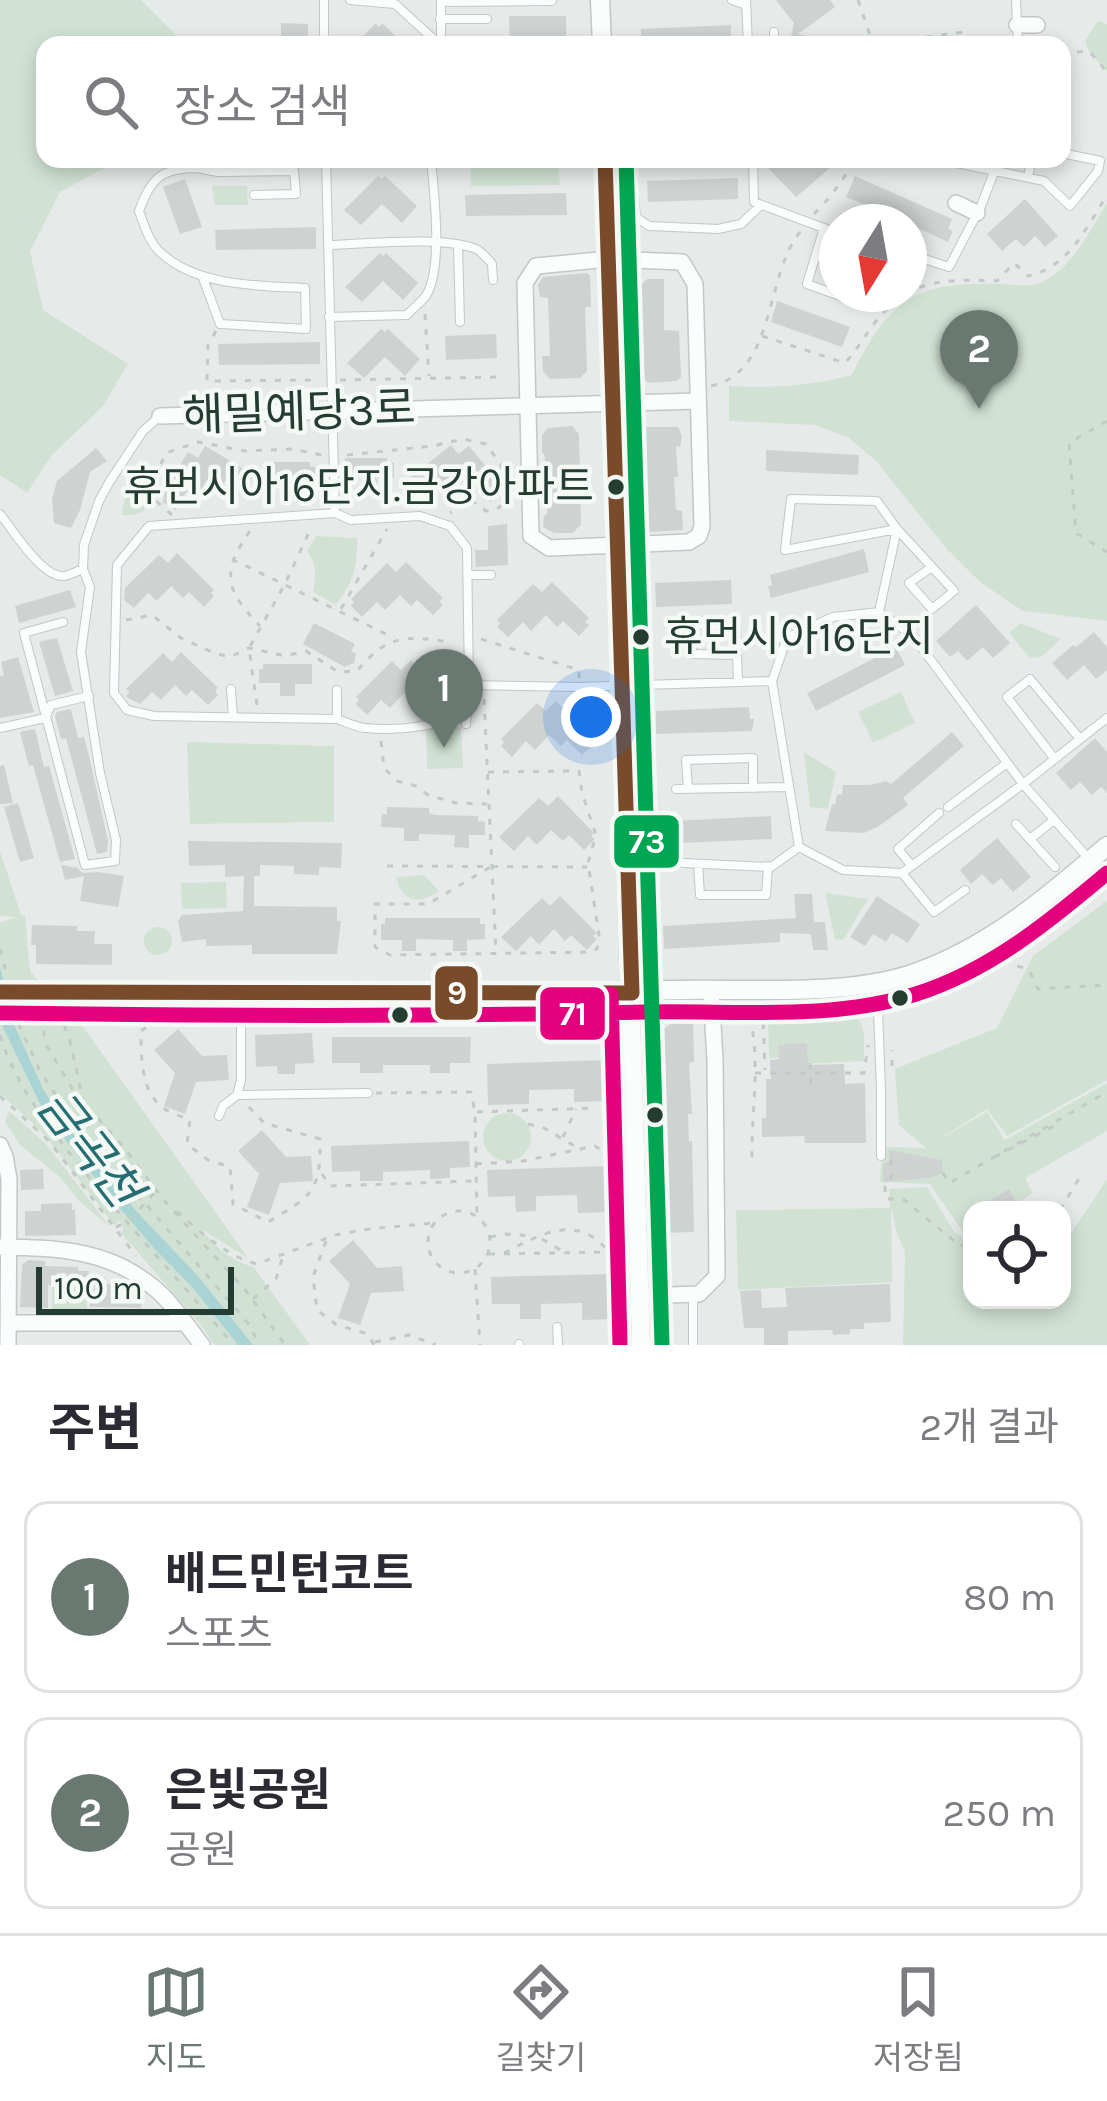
<!DOCTYPE html>
<html lang="ko">
<head>
<meta charset="utf-8">
<style>
  body { margin:0; font-family:Karla,"Noto Sans KR",sans-serif; background:#f2f2f3; color:#2b2b33 }
  .controls { position:absolute; right:36px; bottom:36px; display:grid; overflow:hidden; border-radius:24px; box-shadow:0 6px 18px #0003 }
  .controls button { width:108px; height:108px; display:grid; place-items:center; padding:0; border:0; border-bottom:3px solid #e1e1e2; background:#fff; color:#2b2b33; font:60px sans-serif }
  .compass { position:absolute; left:819px; top:204px; width:108px; height:108px; border-radius:50%; background:#fff; box-shadow:0 6px 18px #0003; rotate:191deg }
  .scale { position:absolute; left:36px; bottom:30px; width:198px; box-sizing:border-box; padding-left:12px; border:6px solid #253c33; border-top:0; font-size:33px; line-height:42px; white-space:nowrap; color:#253c33; -webkit-text-stroke:9px #f4f9f6; paint-order:stroke }
  .you { position:absolute; left:591px; top:717px; width:42px; height:42px; margin:-30px; border:9px solid #fff; border-radius:50%; background:#1a73e8; box-shadow:0 0 0 18px #1a73e833 }
  .badge { display:grid; place-items:center; width:78px; height:78px; border-radius:50%; background:#697972; color:#fff; font-size:39px; font-weight:700 }
  .pin { position:absolute; translate:-50% -99px; filter:drop-shadow(0 3px 6px #0008) }
  .pin::after { content:''; position:absolute; top:63px; width:42px; height:36px; background:inherit; clip-path:polygon(0 0,100% 0,50% 100%) }
  .list { margin:0; padding:0; list-style:none }
  h2 { display:flex; justify-content:space-between; align-items:center; height:156px; margin:0; padding:0 48px; font-size:51px }
  h2 small { font-size:39px; font-weight:400; color:#7c7c81 }
  .list li { display:grid; grid-template-columns:78px 1fr auto; gap:36px; align-items:center; box-sizing:border-box; height:192px; margin:0 24px 24px; padding:0 24px; border:3px solid #e1e1e2; border-radius:24px }
  .list b { display:block; font-size:45px; white-space:nowrap }
  .list p { margin:0; font-size:39px; white-space:nowrap; color:#7c7c81 }
  .list em { font-size:39px; font-style:normal; color:#7c7c81 }
  .icon { flex:none; width:66px; height:66px; fill:none; stroke:currentColor; stroke-width:2; stroke-linecap:round; stroke-linejoin:round }
  .map { position:relative; flex:none; width:1107px; height:1345px; overflow:hidden }
  .search { position:absolute; background:#fff; box-shadow:0 6px 18px #0003; left:36px; right:36px; top:36px; height:132px; display:flex; align-items:center; gap:30px; box-sizing:border-box; padding:0 42px; border-radius:24px; color:#7c7c81; font-size:45px }
  .sheet { height:588px; background:#fff }
  nav { display:flex; justify-content:space-around; align-items:center; box-sizing:border-box; height:168px; border-top:3px solid #e1e1e2; background:#fff; font-size:33px; color:#7c7c81 }
  nav a { display:grid; justify-items:center; gap:6px }
  nav .on { color:#697972 }
  .map>svg:first-child { display:block }
</style>
</head>
<body>
<div class="map">
<svg width="1107" height="1345" viewBox="0 0 1107 1345">
  <rect width="100%" height="100%" fill="#e6eae8"/>
  <!-- green -->
  <path fill="#d1e2d4" d="M0 0H141L183 42 182 45H45V159H121L60 192 30 251 43 310 128 364 103 406 52 455 27 493 0 475Z
    M1098 21 1107 24V72L1089 51 1085 41Z
    M470 159H558L560 185 471 186Z
    M212 186H247L248 205H215Z
    M1107 203V621L1023 611 980 582 946 548 876 461 849 438 816 425 729 421V386C771 388 811 386 852 375 889 301 913 282 997 284 1012 284 1031 288 1043 282 1074 265 1089 232 1107 203Z
    M141 482 150 485C154 506 143 517 122 515 123 499 129 491 141 482Z
    M316 536 357 538C358 565 353 584 336 605L313 592C316 575 317 565 307 551Z
    M1020 623 1061 639 1041 657 1030 658 1009 633Z
    M901 692 915 723 873 743 858 712Z
    M461 727 463 768 427 769 426 728Z
    M187 742 334 746V822L190 824Z
    M804 752 836 772 828 809 810 807Z
    M0 851 21 915 25 916 30 971 63 1012 71 1010 248 1258 201 1229C213 1244 234 1264 253 1266L310 1345H214L201 1325 121 1233 124 1229 120 1221 114 1225 43 1133 0 1093V923L16 917 0 916Z
    M424 875 439 891C418 905 403 903 396 877Z
    M226 882 227 908 182 909 181 883Z
    M825 893 868 899 843 940 835 939Z
    M1107 901V1080L1007 1136 987 1109 933 1143 987 1112 1005 1140 1107 1083V1131L1025 1178 1033 1193 1006 1210H972V1231L965 1235 930 1184 880 1182 881 1165 886 1147 926 1148 899 1125 895 1069 997 1028 1033 956Z
    M144 941a14 14 0 1 1 28 0a14 14 0 1 1-28 0Z
    M847 1013C869 1018 863 1041 864 1061L801 1064 799 1057 769 1058 768 1019Z
    M9 1111 46 1144 110 1227 79 1201 60 1177 20 1145 5 1122Z
    M483 1137a24 24 0 1 1 48 0a24 24 0 1 1-48 0Z
    M1107 1179V1345H903L905 1251 897 1234 891 1208 892 1282 738 1290 736 1210 890 1208 889 1189 927 1187 955 1233 972 1243V1300H1062V1247Z
    M52 1287H87V1312H52Z"/>
  <!-- water -->
  <path fill="#aad3d4" d="M0 967 15 1027 44 1091 75 1136 137 1212 198 1276 253 1345H238L193 1288 153 1247 106 1192 44 1112 3 1027 0 1013Z"/>
  <!-- building -->
  <path fill="#ced3d1" d="M776 0H830L835 7 798 34 829 41 828 45H789L794 23Z
    M509 16H566V45H510Z
    M281 23 308 24V45H281Z
    M376 23 379 27 382 23 405 45H354Z
    M731 25V45H641V29Z
    M776 159H822L830 168 796 197 767 167Z
    M378 176 382 179 385 176 417 206 402 223 382 204 361 225 344 210Z
    M855 176 952 219 948 229 953 231 948 242 909 224V222L846 197Z
    M738 178V199L648 202 647 181Z
    M185 179 202 227 180 234 163 187Z
    M566 193 567 215 466 216 465 195Z
    M1025 199 1058 236 1045 247 1035 236 1024 247 1016 239 1002 251 987 234Z
    M316 227V249L216 250 215 230Z
    M380 253 383 256 386 253 418 283 403 300 383 281 362 302 345 287Z
    M587 273 590 276 591 307H585L587 371 580 378 550 379 543 371 542 356H550L548 298 540 297 538 285 543 277Z
    M647 279H664V330L679 331 681 377 676 381 649 383 643 378 640 286Z
    M777 301 850 327 842 347 771 322Z
    M381 329 385 332 388 329 420 359 405 376 385 357 364 378 347 363Z
    M496 334 497 358 446 360 445 336Z
    M320 342V364L219 365 218 344Z
    M572 426 579 434 581 525 572 533H554L543 527 544 516 547 514V474L544 453H542V435L548 428Z
    M646 427H678L682 436 680 447 676 446 678 477H674L676 510 682 511 683 530 648 532 642 527 641 494H637L636 458H640L638 436Z
    M451 445 458 454 469 446 502 486 498 488 501 492 490 502 476 485 470 490 459 478 443 492 436 482 420 496 407 480Z
    M205 446 254 475 244 492 225 481 221 488 207 480 197 498 186 492 176 510 162 502 165 498 161 496 188 452 198 458Z
    M96 448 107 461 90 472 80 510 71 528 54 523 52 499 57 481Z
    M766 450 859 455 858 475 766 471Z
    M345 458H387V463H394V478H377V490H362V478L342 477V464H345Z
    M268 462H310V467H317V482H300V494H285V482H264V468H268Z
    M507 524 508 565 476 567 475 550H488V526Z
    M864 549 869 572 771 598 768 586 772 585 770 575Z
    M177 553 214 590 211 593 214 596 204 607 189 592 183 598 171 586 157 601 148 593 134 608 124 600 125 588 159 555 168 563Z
    M406 562 443 598 439 601 443 605 433 615 417 600 411 606 400 595 385 610 377 602 362 617 351 606 354 602 351 599 387 563 396 572Z
    M731 580 732 604 656 607 655 583Z
    M552 582 589 618 585 622 589 625 579 636 563 621 557 627 546 615 531 631 523 622 508 637 497 627 500 623 497 620 533 584 542 592Z
    M70 590 76 607 19 623 15 606Z
    M976 605 1010 643 993 658 983 647 967 661 958 651 950 657 936 641Z
    M314 623 355 644 351 651 356 654 354 663 345 667 303 644Z
    M1094 632 1107 647V670L1096 679 1084 665 1067 680 1052 663 1073 645 1076 647Z
    M57 638 73 691 55 696 39 642Z
    M896 647 905 665 816 711 807 693Z
    M181 652 218 688 215 691 218 695 208 705 192 690 186 696 175 685 161 700 152 692 140 704 128 698 126 696 130 692 126 689 163 653 172 662Z
    M18 657 34 712 0 718V676L4 675 1 662Z
    M411 660 447 696 444 699 448 703 437 713 422 698 416 704 404 693 390 708 381 700 367 715 356 704 359 700 356 697 392 661 401 670Z
    M263 664H312V684H295V696H280V683H259V669H263Z
    M556 701 592 738 589 741 593 745 582 755 567 740 561 746 549 735 535 750 526 741 512 757 501 746 504 742 501 739 537 703 546 711Z
    M749 707 750 719H754L752 731 656 734V711Z
    M71 709 78 738 84 737 89 756 108 841 107 852 97 854 66 738 61 739 55 716 57 712Z
    M35 729 44 767 49 766 75 859 60 862 33 765 29 766 20 732Z
    M952 732 964 746 903 798 908 805 879 826 864 833 825 831 832 804 835 805 837 794 842 795 843 785H870L886 781 891 784Z
    M1095 738 1107 752V793L1101 787 1092 795 1080 782 1071 790 1056 773Z
    M4 765 13 803 0 804V766Z
    M558 796 594 833 591 836 595 839 584 850 569 835 563 841 551 830 537 845 528 836 514 851 499 837 539 798 548 806Z
    M18 803 34 858 20 862 4 807Z
    M387 807 429 808V813L435 815 478 816V821L485 822V835H469V848L454 847 455 835 419 834V841H404V828L381 827 382 814H387Z
    M771 816 772 839 658 844 657 822Z
    M997 838 1031 877 1013 892 1001 878 993 885 982 874 971 884 960 870Z
    M188 841 342 843 341 868 319 867V875L294 874V866L260 865V876H254V906L337 907V921H341L337 954H252V945L206 946V939L182 942 178 921 182 915 243 911 244 876 225 877V865L189 866Z
    M61 865 77 868 83 873 98 872 124 876 118 907 80 901 84 876 65 880Z
    M794 894H812L814 922H825L828 950H813L811 934 780 933V942L664 949 663 926 796 918Z
    M560 896 597 933 593 936 597 939 587 950 571 935 565 941 554 929 539 945 531 936 516 951 501 937 542 898 550 906Z
    M877 896 920 924 908 943 892 933 886 942 873 934 865 946 850 937Z
    M385 918H480V924H485V939L467 940V951H453V940L416 939V951H402V940H381V924H385Z
    M32 925 77 926V931H95L94 944H112V965L36 964V945H31Z
    M693 1019 694 1062 689 1063 692 1114H688L689 1141H692L694 1232 662 1233 659 1092 663 1091 662 1082H666L664 1029 676 1020Z
    M178 1029 202 1056 227 1055 229 1080 196 1082 185 1114 164 1106 175 1073 154 1050Z
    M312 1033 314 1063 295 1064V1074H278L277 1066 256 1067 255 1035Z
    M332 1037H471L470 1063H450V1073H430V1065H383V1073H360V1063H332Z
    M807 1043 808 1065 844 1064 845 1084 865 1083 866 1143H805L804 1136 762 1137V1118H766V1079H771L770 1060 779 1059V1045Z
    M607 1060 608 1101 574 1102V1089L529 1090V1104L488 1105 487 1064Z
    M262 1130 286 1157 311 1156 313 1181 280 1183 269 1215 247 1207 259 1174 238 1151Z
    M469 1141 470 1167 450 1168V1178L430 1179V1170L383 1172V1181H360V1171L332 1172 331 1146Z
    M889 1150 942 1160 943 1173 929 1178 883 1182V1164L889 1162Z
    M609 1166 610 1212 578 1213 577 1195 536 1196V1211L516 1212 515 1196 488 1197 487 1170Z
    M43 1169 44 1189 21 1190 20 1170Z
    M1009 1189 1015 1200 998 1210H974Z
    M72 1203V1210H75L76 1235 25 1236V1211H41V1204Z
    M353 1240 377 1268 402 1266 404 1291 371 1293 360 1325 338 1318 350 1284 329 1261Z
    M28 1260 45 1261V1266L78 1267V1271H89L88 1285H48V1308L20 1307 22 1265Z
    M613 1274 615 1319 582 1320V1303L541 1304V1319H520V1304H492L491 1277Z
    M90 1277H105V1284H127V1288H133V1293H139V1297H142L141 1308 90 1307Z
    M890 1284 891 1322 864 1323V1329H850V1334L833 1335 832 1330 788 1331V1345H764V1328H744L740 1291 761 1290 762 1308 787 1307 785 1288Z"/>
  <g fill="none" stroke-linecap="round" stroke-linejoin="round">
    <defs>
      <path id="service" d="M324 0V45
        M350 0 395 4 440 45
        M441 0V45
        M732 0 746 5
        M746 0 748 45
        M1016 0 1018 45
        M441 2 552 1
        M440 19H487
        M774 32V45
        M197 159V168L218 172 294 171 296 194 254 195
        M326 159 335 513
        M635 159 632 174 636 217 649 226 718 229 741 224 761 205
        M753 159 754 202 837 233
        M937 159 1044 181 1070 206 1098 171 1100 161 1062 153
        M197 168C161 168 151 178 139 211 144 225 149 242 161 253 197 286 258 286 305 288L306 329 220 324 203 278
        M1028 177 1032 159
        M824 228 807 284 857 302 860 294
        M328 245C364 244 447 235 478 250 481 252 490 261 492 264L493 280
        M458 246 460 322
        M909 254 949 267 981 206 999 159
        M816 256 837 264
        M329 317 407 315C413 308 423 301 427 294 443 265 434 192 431 159
        M0 514C13 530 42 578 64 576 68 576 80 570 83 569
        M467 575H491
        M879 612 913 636 1023 784 902 873 843 870 799 847 772 681 787 638 833 617Z
        M879 612 897 529 785 550 791 499 877 501 897 529 954 591 932 609 909 583 932 567
        M63 622 24 633 85 865 115 861 116 840 100 773 81 652 90 587 83 569 84 545 99 501 110 481 143 431 160 416
        M680 624 736 625 738 682
        M691 624 692 654 737 655
        M231 689 233 718
        M337 690V719
        M467 706C446 728 395 731 365 728 356 727 346 722 337 719L154 716 127 710 114 693 117 565 149 526 335 513 351 520 420 516 450 526 467 548 469 685 578 687 772 681
        M466 724 469 685
        M0 728 45 718 51 705 89 696
        M1054 758 1007 697 1030 679 1080 739
        M676 789 789 787
        M688 789 686 760 753 758V788
        M948 807 1007 763
        M1016 824 1055 867
        M1030 839 1054 820
        M1089 859 1023 784 1107 718
        M683 863 771 867 799 847
        M698 864 700 895H766L768 866
        M912 866 898 849 939 813
        M902 873 934 912 965 890
        M877 983 881 1090V1156
        M238 1095 368 1093
        M219 1116 223 1106 237 1095 241 1080V995
        M557 1327 558 1345
        M519 1344V1345
        M693 1345V1296"/>
      <path id="minor" d="M1017 25H1037
        M956 203 977 213
        M609 259 682 262 695 284 702 526 699 536 689 542 549 548 531 536 525 283 536 266Z
        M160 416 698 401
        M0 1145 5 1156 9 1179 8 1345
        M0 1247C56 1248 108 1249 153 1287 172 1302 187 1326 202 1345
        M640 1296 699 1294 717 1276 715 1060 711 990
        M8 1323H185"/>
      <path id="tertiary" d="M600 0 602 45
        M605 159 641 1345
        M52 993C259 994 466 996 673 990 748 988 837 997 909 975 986 950 1046 898 1107 846"/>
    </defs>
    <!-- service casing -->
    <use href="#service" stroke="#c3c7c5" stroke-width="10"/>
    <!-- minor casing -->
    <use href="#minor" stroke="#c3c7c5" stroke-width="18"/>
    <!-- tertiary casing -->
    <use href="#tertiary" stroke="#c3c7c5" stroke-width="21"/>
    <!-- path -->
    <path stroke="#c2cac6" stroke-width="3" stroke-dasharray="6 9" stroke-linecap="butt" d="M858 0 873 44
      M867 45 964 32 966 45
      M1062 53 1089 51 1107 72
      M814 214 830 197 857 159
      M425 314 429 376
      M216 331 208 345 207 381 319 380
      M762 336 845 363C856 351 864 337 874 324 909 278 945 279 997 281L1014 263 1028 276C1068 268 1087 227 1107 195
      M340 380 500 377
      M711 386C777 372 764 274 801 231
      M1107 421 1069 443 1076 533 1107 552
      M347 455 433 446 463 439 486 444 501 465 507 502 495 510 486 511 469 499 450 513
      M172 515 156 501 153 481 166 453 198 442 245 451 293 449 326 456
      M250 531C221 572 225 590 260 626
      M232 559 394 638
      M341 609 387 529
      M126 620 152 615 181 638 214 653 230 657 249 648 285 656 306 651 338 672 357 671C387 635 405 635 449 642
      M481 639 579 670V678
      M484 699 496 953
      M257 705 249 648 285 584 312 526
      M381 741 384 768 397 781 416 786 428 795 456 803 487 804
      M488 772 579 771 582 793 596 835 588 863 599 935 597 949 591 952 390 955 375 947V904H428L492 866
      M387 866 587 867
      M0 949 7 976
      M1009 954 1015 965 1029 970 1038 989 1107 985
      M15 1009 19 1025 40 1071 59 1100 121 1182 144 1202 247 1322 260 1345
      M59 1011 70 1041 83 1100
      M40 1016 47 1046 74 1092 122 1145 162 1198 247 1292 285 1345
      M751 1019 763 1020 765 1070
      M233 1022 159 1018 141 1031C141 1056 141 1091 162 1107 169 1113 181 1116 190 1120L187 1144 208 1160 230 1167 233 1204 268 1222C312 1196 321 1192 320 1139L264 1123 248 1106
      M0 1035C15 1084 45 1122 76 1161 126 1224 182 1282 233 1345
      M810 1063 811 1085
      M892 1066V1050
      M755 1073H864L868 1045
      M376 1093 471 1092 475 1113 477 1217
      M0 1096 49 1141 136 1256
      M477 1112 593 1108
      M528 1124 544 1128 578 1148
      M563 1137 576 1109
      M752 1157C751 1114 762 1053 748 1013L864 1007 868 1012
      M995 1157 1054 1126 1057 1132
      M891 1159V1183L885 1187 886 1199H903L960 1246 972 1241
      M476 1164 523 1161 595 1146 608 1155 613 1177 610 1252
      M943 1173 949 1183 1107 1092
      M322 1174 330 1186 474 1181
      M1060 1210 1080 1177
      M428 1242a31 31 0 1 1 62 0a31 31 0 1 1-62 0Z
      M177 1211C198 1231 228 1257 257 1264L335 1235 369 1229 434 1223
      M116 1227C133 1221 143 1203 157 1191
      M490 1237 506 1234 532 1236
      M542 1239 564 1252
      M326 1241 313 1277 317 1310 337 1325 368 1334 374 1345
      M504 1253C541 1234 577 1213 608 1251
      M489 1254 610 1252
      M475 1269 480 1345
      M253 1299 276 1279 283 1256
      M375 1342 409 1335 436 1345"/>
    <!-- service -->
    <use href="#service" stroke="#fbfcfc" stroke-width="8"/>
    <!-- minor -->
    <use href="#minor" stroke="#fbfcfc" stroke-width="15"/>
    <!-- tertiary -->
    <use href="#tertiary" stroke="#fbfcfc" stroke-width="18"/>
    <defs>
      <path id="tertiary-bridge" d="M0 992 52 993"/>
    </defs>
    <!-- tertiary-bridge casing -->
    <use href="#tertiary-bridge" stroke="#c3c7c5" stroke-width="21" stroke-linecap="butt"/>
    <!-- tertiary-bridge -->
    <use href="#tertiary-bridge" stroke="#fbfcfc" stroke-width="18"/>
    <defs>
      <path id="bus-1" d="M0 992 632 993 605 159"/>
      <path id="bus-2" d="M611 994 620 1345
        M0 1013C215 1016 430 1017 645 1012 734 1010 830 1021 916 994 989 971 1049 922 1107 873"/>
      <path id="bus-3" d="M626 159 662 1344"/>
    </defs>
    <!-- bus-1 casing -->
    <use href="#bus-1" stroke="#f4f9f6" stroke-width="24"/>
    <!-- bus-2 casing -->
    <use href="#bus-2" stroke="#f4f9f6" stroke-width="24"/>
    <!-- bus-3 casing -->
    <use href="#bus-3" stroke="#f4f9f6" stroke-width="24"/>
    <!-- bus-1 -->
    <use href="#bus-1" stroke="#7a4b2a" stroke-width="15"/>
    <!-- bus-2 -->
    <use href="#bus-2" stroke="#e5007d" stroke-width="15"/>
    <!-- bus-3 -->
    <use href="#bus-3" stroke="#00a651" stroke-width="15"/>
  </g>
  <!-- markers -->
  <g fill="#253c33" stroke="#f4f9f6" stroke-width="4.5">
    <circle cx="616" cy="487" r="10"/>
    <circle cx="641" cy="637" r="10"/>
    <circle cx="900" cy="998" r="10"/>
    <circle cx="400" cy="1015" r="10"/>
    <circle cx="655" cy="1115" r="10"/>
  </g>
  <g text-anchor="middle" dominant-baseline="central" stroke-width="9" stroke-linejoin="round" paint-order="stroke">
    <!-- bus labels -->
    <g font-size="42" fill="#253c33" stroke="#f4f9f6" text-anchor="end">
      <text x="594" y="487">휴먼시아16단지.금강아파트</text>
      <text x="664" y="637" text-anchor="start">휴먼시아16단지</text>
    </g>
    <!-- street labels -->
    <g font-size="45" fill="#253c33" stroke="#f4f9f6">
      <text transform="translate(299 412) rotate(-2)">해밀예당3로</text>
    </g>
    <!-- water labels -->
    <g font-size="48" font-style="italic" fill="#246d72" stroke="#f4f9f6">
      <text transform="translate(89 1148) rotate(52)">금곡천</text>
    </g>
  </g>
  <g stroke="#f4f9f6" stroke-width="4.5">
    <rect x="612" y="813" width="69" height="57" rx="12" fill="#00a651"/>
    <rect x="433" y="964" width="47" height="58" rx="12" fill="#7a4b2a"/>
    <rect x="538" y="985" width="69" height="57" rx="12" fill="#e5007d"/>
  </g>
  <g font-size="33" text-anchor="middle" font-weight="bold" fill="#fff">
    <text x="647" y="853">73</text>
    <text x="457" y="1004">9</text>
    <text x="573" y="1025">71</text>
  </g>
</svg>
<div class="controls">
<button><svg class="icon" aria-label="locate" viewBox="0 0 24 24"><circle cx="12" cy="12" r="6"/><path d="M12 2v4M12 18v4M2 12h4M18 12h4"/></svg></button>
</div>
<svg class="compass" viewBox="-18 -18 36 36"><path d="M0-13l5 13h-10z" fill="#e53935"/><path d="M0 13l5-13h-10z" fill="#7c7c81"/></svg>
<div class="scale">100 m</div>
<div class="you"></div>
<div class="pin badge" style="left:444px;top:748px">1</div>
<div class="pin badge" style="left:979px;top:409px">2</div>
<div class="search"><svg class="icon" aria-label="search" viewBox="0 0 24 24"><circle cx="10" cy="10" r="6"/><path d="M15 15l6 6"/></svg>장소 검색</div>
</div>
<section class="sheet">
<h2>주변<small>2개 결과</small></h2>
<ul class="list">
<li><span class="badge">1</span><div><b>배드민턴코트</b><p>스포츠</p></div><em>80 m</em></li>
<li><span class="badge">2</span><div><b>은빛공원</b><p>공원</p></div><em>250 m</em></li>
</ul>
</section>
<nav>
<a class="on"><svg class="icon" aria-label="map" viewBox="0 0 24 24"><path d="M3 6l6-2 6 2 6-2v14l-6 2-6-2-6 2zM9 4v14M15 6v14"/></svg>지도</a>
<a><svg class="icon" aria-label="directions" viewBox="0 0 24 24"><path d="M12 3l9 9-9 9-9-9zM9 14v-3h6M13 9l2 2-2 2"/></svg>길찾기</a>
<a><svg class="icon" aria-label="saved" viewBox="0 0 24 24"><path d="M7 4h10v16l-5-4-5 4z"/></svg>저장됨</a>
</nav>
</body>
</html>
